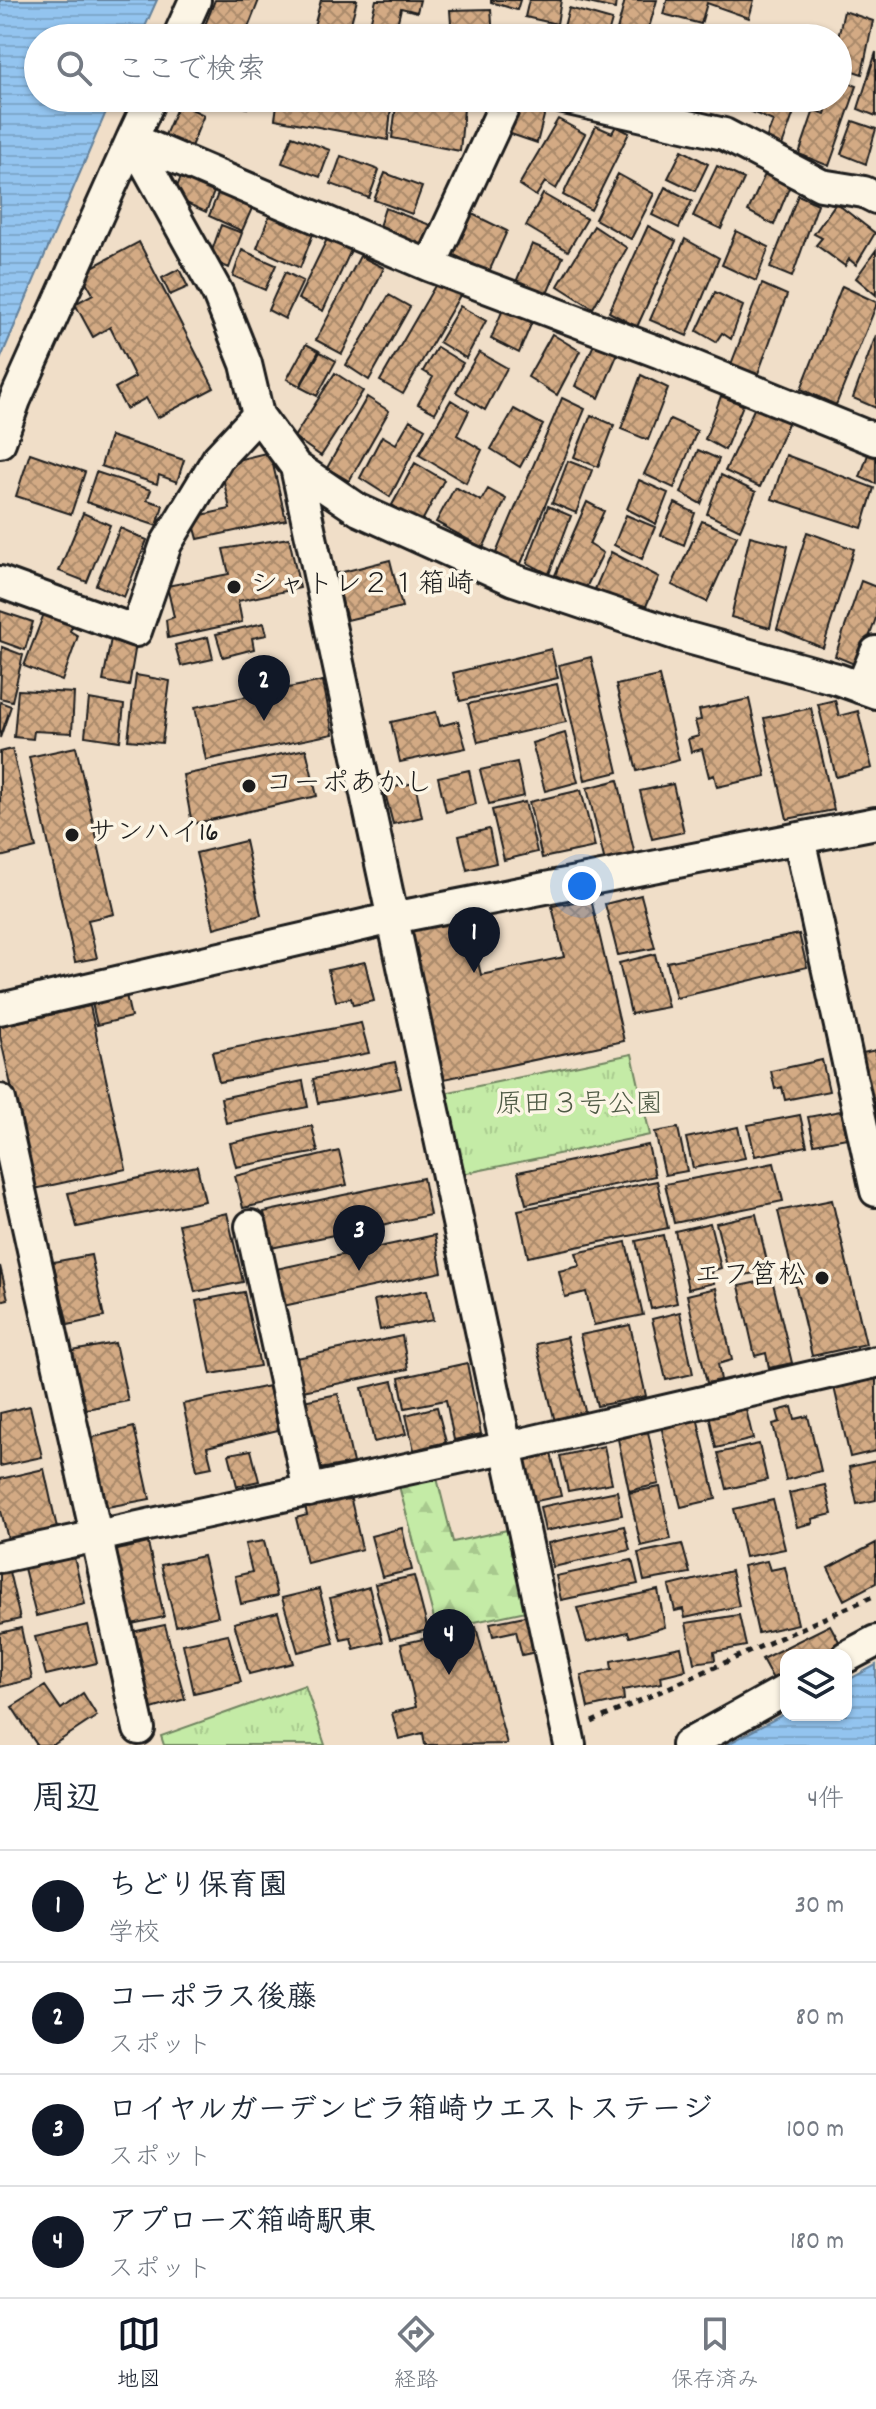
<!DOCTYPE html>
<html lang="ja">
<head>
<meta charset="utf-8">
<style>
  body { margin:0; font-family:Dekko,"Klee One",sans-serif; background:#f2f2f3; color:#1f2937 }
  .controls { position:absolute; right:24px; bottom:24px; display:grid; overflow:hidden; border-radius:16px; box-shadow:0 2px 6px #0004 }
  .controls button { width:72px; height:72px; display:grid; place-items:center; padding:0; border:0; border-bottom:2px solid #e0e1e3; background:#fff; color:#1f2937; font:40px sans-serif }
  .you { position:absolute; left:582px; top:886px; width:28px; height:28px; margin:-20px; border:6px solid #fff; border-radius:50%; background:#1a73e8; box-shadow:0 0 0 12px #1a73e833 }
  .badge { display:grid; place-items:center; width:52px; height:52px; border-radius:50%; background:#111827; color:#fff; font-size:26px; font-weight:700 }
  .pin { position:absolute; translate:-50% -66px; filter:drop-shadow(0 2px 4px #0008) }
  .pin::after { content:''; position:absolute; top:42px; width:28px; height:24px; background:inherit; clip-path:polygon(0 0,100% 0,50% 100%) }
  .list { margin:0; padding:0; list-style:none }
  h2 { display:flex; justify-content:space-between; align-items:center; height:104px; margin:0; padding:0 32px; font-size:34px }
  h2 small { font-size:26px; font-weight:400; color:#747a83 }
  .list li { display:grid; grid-template-columns:52px 1fr auto; gap:24px; align-items:center; box-sizing:border-box; height:112px; padding:0 32px; border-top:2px solid #e0e1e3 }
  .list b { display:block; font-size:30px; white-space:nowrap }
  .list p { margin:0; font-size:26px; white-space:nowrap; color:#747a83 }
  .list em { font-size:26px; font-style:normal; color:#747a83 }
  .icon { flex:none; width:44px; height:44px; fill:none; stroke:currentColor; stroke-width:2; stroke-linecap:round; stroke-linejoin:round }
  .map { position:relative; flex:none; width:876px; height:1745px; overflow:hidden }
  .search { position:absolute; background:#fff; box-shadow:0 2px 6px #0004; left:24px; right:24px; top:24px; height:88px; display:flex; align-items:center; gap:20px; box-sizing:border-box; padding:0 28px; border-radius:44px; color:#747a83; font-size:30px }
  .sheet { height:552px; background:#fff }
  nav { display:flex; justify-content:space-around; align-items:center; box-sizing:border-box; height:112px; border-top:2px solid #e0e1e3; background:#fff; font-size:22px; color:#747a83 }
  nav a { display:grid; justify-items:center; gap:4px }
  nav .on { color:#111827 }
  .map>svg:first-child { display:block }
</style>
</head>
<body>
<div class="map">
<svg width="876" height="1745" viewBox="0 0 876 1745">
  <defs>
    <pattern id="forest-firs" width="22" height="20" patternUnits="userSpaceOnUse" patternTransform="scale(2)"><rect width="22" height="20" fill="#c4eba6"/><path d="M5 1l3.5 6h-7zM16 11l3.5 6h-7z" fill="#a8c98e"/></pattern>
    <pattern id="park-tufts" width="24" height="20" patternUnits="userSpaceOnUse" patternTransform="scale(2)"><rect width="24" height="20" fill="#c4eba6"/><path d="M3 7l-1-3M5 7V3M7 7l1-3M15 17l-1-3M17 17v-4M19 17l1-3" fill="none" stroke="#a8c98e"/></pattern>
    <pattern id="water-rules" width="6" height="5" patternUnits="userSpaceOnUse" patternTransform="scale(2)"><rect width="6" height="5" fill="#93c4ef"/><path d="M0 2.5h6" fill="none" stroke="#7ea8cc"/></pattern>
    <pattern id="building-cross-hatch" width="8" height="8" patternUnits="userSpaceOnUse" patternTransform="scale(2)"><rect width="8" height="8" fill="#d3aa84"/><path d="M0 0l8 8M0 8l8-8" fill="none" stroke="#aa8a6b"/></pattern>
  </defs>
  <rect width="100%" height="100%" fill="#f0dec8"/>
  <filter id="ink" filterUnits="userSpaceOnUse"><feTurbulence type="fractalNoise" baseFrequency=".0125" numOctaves="2"/><feDisplacementMap in="SourceGraphic" scale="16" xChannelSelector="R" yChannelSelector="G"/><feConvolveMatrix kernelMatrix="1 2 1 2 8 2 1 2 1" color-interpolation-filters="sRGB"/></filter>
  <g filter="url(#ink)">
    <!-- forest -->
    <path fill="url(#forest-firs)" stroke="#708461" stroke-width="2" d="M437 1478 453 1542 507 1530 526 1611 437 1630 399 1486Z"/>
    <!-- park -->
    <path fill="url(#park-tufts)" stroke="#708461" stroke-width="2" d="M632 1054 650 1135 462 1174 444 1093Z
      M305 1685 325 1745H164L161 1736Z"/>
    <!-- water -->
    <path fill="url(#water-rules)" stroke="#63819b" stroke-width="2" d="M0 0H157L140 38H38V98H112L0 360Z
      M876 1665V1745H726L786 1713V1715H846V1681Z"/>
    <!-- building -->
    <path fill="url(#building-cross-hatch)" stroke="#1c1c1c" stroke-width="2" d="M215 0H259L244 38H200Z
      M321 0H357L347 38H311Z
      M376 0H420L417 12 401 8 394 38 368 32Z
      M491 0H520L517 10 491 2Z
      M529 0H561L557 24 525 17Z
      M575 0H616L615 9Z
      M625 0H657L646 38H615Z
      M667 0H754L749 18 707 3 701 24 663 14Z
      M569 8 612 20 607 38H561Z
      M491 9 493 38H452L450 10Z
      M844 11 873 21 862 74 838 66V38Z
      M876 52V116L858 109Z
      M838 79 857 86 829 166 799 154 814 110 825 114 828 104 814 98H838Z
      M228 98H250L247 108 227 101Z
      M278 98H333L391 108 388 140 275 119Z
      M397 98 464 109 460 151 392 138Z
      M735 98H799L782 146 766 139 773 121 733 104Z
      M179 103 204 115 188 154 162 142Z
      M516 104 545 112 537 143 508 133Z
      M558 119 585 134 556 189 545 182 536 196 519 185Z
      M853 121 876 129 866 164 841 154Z
      M596 126 612 133 616 126 629 133 591 210 563 195Z
      M292 136 330 150 320 177 282 163Z
      M682 150 708 164 695 191 668 178Z
      M341 156 379 170 369 198 331 184Z
      M717 166 744 179 721 229 693 216Z
      M767 170 791 183 774 225 748 211Z
      M183 172 216 187 206 212 173 197Z
      M385 173 422 187 412 214 374 200Z
      M618 174 654 194 631 239 595 219Z
      M665 187 692 201 679 228 652 215Z
      M219 191 253 206 242 231 209 216Z
      M543 194 587 219 568 251 526 226Z
      M798 195 818 204 792 277 770 268Z
      M836 203 875 233 856 265 849 259 845 266 816 245 822 238 814 234Z
      M385 208 433 226 423 254 376 236Z
      M470 213 507 231 489 272 450 253Z
      M270 214 313 234 300 268 257 248Z
      M221 225 242 233 229 268 209 259Z
      M594 226 627 248 593 308 558 286Z
      M648 226 676 241 637 327 609 312Z
      M736 231 769 247 756 281 722 265Z
      M328 237 352 248 323 311 298 299Z
      M685 239 719 258 687 336 650 320Z
      M139 242 214 388 157 418 146 398 126 409 115 388 135 377 110 327 93 337 75 304 93 294 81 273Z
      M532 244 563 257 546 296 516 282Z
      M242 250 276 265 265 290 233 276Z
      M876 250V295L856 278Z
      M360 256 384 268 342 354 316 340Z
      M179 269 188 287 170 295 162 278Z
      M285 272 303 281 285 319 268 310Z
      M440 277 463 290 403 394 380 381Z
      M762 284 787 295 756 379 730 367Z
      M842 286 876 302V306L836 405 801 389Z
      M715 292 743 306 731 339 722 333 716 342 697 331Z
      M389 295 410 307 369 380 346 365Z
      M460 306 486 321 466 358 439 342Z
      M503 309 532 322 519 353 491 339Z
      M552 334 580 351 557 395 528 377Z
      M876 335V408L853 398Z
      M595 342 618 353 599 398 575 386Z
      M306 344 319 351 300 386 287 379Z
      M437 347 463 363 435 413 418 404 433 377 423 371Z
      M320 352 336 361 317 396 300 387Z
      M479 352 507 368 485 410 456 392Z
      M335 373 363 391 321 456 294 437Z
      M641 375 668 388 648 440 621 429Z
      M721 396 743 405 725 450 705 439Z
      M367 397 389 411 349 481 327 468Z
      M562 398 585 409 520 566 496 553Z
      M451 400 469 411 457 435 482 450 466 483 419 455Z
      M755 407 789 421 760 487 725 471Z
      M514 409 543 425 520 467 491 449Z
      M591 415 614 425 598 467 574 457Z
      M670 419 697 431 674 488 644 474Z
      M410 420 425 429 390 497 360 478 382 436 396 444Z
      M110 436 184 460 177 482 159 475 157 484 101 466Z
      M871 446 876 448V484L860 477Z
      M698 450 719 459 701 504 681 493Z
      M270 452 286 520 198 539 192 517 230 509 220 464Z
      M30 453 85 472 71 514 16 496Z
      M786 455 874 488 862 528 772 499Z
      M568 461 592 470 576 513 552 503Z
      M415 463 444 480 421 523 392 505Z
      M96 472 151 490 147 500 163 505 157 526 86 502Z
      M721 475 756 492 740 530 707 514Z
      M639 480 668 493 656 524 627 509Z
      M455 487 481 501 488 489 506 499 483 548 436 522Z
      M587 502 604 511 589 544 603 553 585 590 555 575Z
      M675 503 695 513 684 545 661 535Z
      M548 506 571 516 549 574 527 563Z
      M83 513 110 525 87 582 59 571Z
      M626 515 655 527 642 559 614 545Z
      M702 521 737 536 707 602 672 585Z
      M120 528 147 540 124 597 96 585Z
      M807 532 854 549 823 648 777 629Z
      M750 536 788 546 770 628 731 617Z
      M289 538 300 588 238 601 242 622 168 638 166 620 174 617 167 586 229 574 223 549Z
      M611 552 659 577 643 613 595 589Z
      M390 560 402 607 347 620 335 574Z
      M861 581 876 587V618L859 666 835 656Z
      M0 611 33 622 25 650 0 641Z
      M45 611 74 623 70 631 78 636 62 681 24 666Z
      M264 623 267 635 252 638 254 649 223 657 216 634Z
      M112 633 137 638 129 686 103 681Z
      M208 637 213 659 181 666 175 645Z
      M2 647 23 655 12 701 0 698Z
      M551 649 558 678 460 701 453 673Z
      M591 657 618 772 585 780 559 665Z
      M136 675 170 681 162 743 128 740Z
      M659 676 679 760 637 771 616 685Z
      M323 681 333 734 206 760 195 707Z
      M557 684 566 722 478 742 468 704Z
      M18 690 74 693 72 733 34 731 33 739 14 737Z
      M89 699 124 705 120 741 85 736Z
      M749 699 766 776 717 787 714 775 709 777 702 749 691 752 688 739 699 736 695 721 701 720 699 710Z
      M835 700 839 716 858 711 872 768 836 777 818 704Z
      M0 702 11 706 0 738Z
      M811 708 834 810 787 819 764 718Z
      M436 712 440 726 458 721 466 748 400 762 391 722Z
      M565 733 578 782 545 791 532 743Z
      M76 747 114 914 88 920 97 958 75 962 29 757Z
      M12 749 36 848 0 857V752Z
      M306 749 317 796 192 824 183 775Z
      M517 762 524 796 489 804 480 770Z
      M469 770 476 804 446 812 438 777Z
      M618 780 636 860 606 866 587 788Z
      M415 783 422 817 393 824 384 789Z
      M673 784 684 832 652 839 640 791Z
      M581 790 595 847 542 858 529 802Z
      M525 802 537 852 504 860 492 810Z
      M489 829 496 863 467 870 459 836Z
      M245 841 261 915 214 928 196 853Z
      M641 895 655 948 618 955 605 904Z
      M591 899 624 1041 444 1079 411 931 468 919 481 975 564 957 552 906Z
      M799 934 807 967 676 998 667 962Z
      M655 954 668 1007 631 1014 619 963Z
      M365 962 374 1001 353 1005 351 998 336 1001 328 970Z
      M126 995 131 1017 97 1025 92 1003Z
      M90 1006 126 1169 34 1189 0 1036V1026Z
      M361 1023 369 1053 219 1082 212 1052Z
      M876 1050V1128L858 1054Z
      M822 1060 829 1091 785 1100 782 1087 775 1089 771 1071Z
      M395 1062 401 1088 318 1103 313 1079Z
      M303 1081 308 1107 226 1123 221 1098Z
      M841 1111 847 1138 814 1144 808 1117Z
      M800 1115 807 1146 755 1156 748 1125Z
      M312 1126 318 1152 236 1167 230 1143Z
      M738 1127 745 1158 693 1168 686 1138Z
      M678 1128 687 1171 665 1175 655 1132Z
      M648 1145 655 1176 526 1204 518 1172Z
      M339 1151 347 1185 243 1208 235 1176Z
      M774 1163 783 1201 674 1223 665 1184Z
      M197 1166 205 1201 77 1227 68 1193Z
      M423 1178 430 1215 271 1248 264 1212Z
      M657 1181 668 1228 528 1257 518 1210Z
      M832 1200 866 1344 812 1356 778 1211Z
      M227 1213 243 1282 195 1292 179 1224Z
      M756 1214 769 1270 740 1276 738 1264 727 1266 716 1223Z
      M710 1223 721 1268 711 1271 714 1283 688 1289 675 1231Z
      M435 1235 442 1272 283 1306 276 1269Z
      M663 1235 677 1303 651 1309 636 1241Z
      M626 1242 643 1315 594 1325 586 1292 565 1297 559 1271 580 1266 576 1253Z
      M91 1255 104 1317 68 1325 53 1262Z
      M0 1266 8 1299 0 1301Z
      M772 1279 792 1363 769 1368 766 1353 755 1356 739 1286Z
      M716 1288 732 1360 718 1364 721 1380 707 1383 687 1295Z
      M427 1290 433 1320 380 1330 374 1300Z
      M244 1292 260 1366 211 1374 196 1301Z
      M680 1312 693 1374 666 1380 652 1319Z
      M630 1325 646 1396 597 1406 580 1335Z
      M402 1336 408 1369 298 1392 292 1359Z
      M567 1337 586 1415 555 1422 536 1344Z
      M115 1343 128 1401 81 1410 67 1352Z
      M467 1363 481 1434 454 1440 446 1400 405 1408 399 1378Z
      M876 1377V1451L850 1457 834 1387Z
      M393 1381 406 1434 374 1442 362 1388Z
      M269 1386 278 1430 207 1447 212 1467 197 1470 183 1404Z
      M338 1394 353 1463 314 1470 298 1402Z
      M745 1405 753 1439 716 1448 709 1414Z
      M30 1406 42 1457 0 1466V1413Z
      M437 1407 446 1442 414 1450 406 1415Z
      M792 1407 795 1419 808 1416 821 1471 786 1480 773 1424 780 1422 777 1411Z
      M697 1417 716 1499 681 1507 661 1426Z
      M134 1427 150 1499 107 1507 90 1438Z
      M648 1432 659 1484 629 1491 618 1439Z
      M759 1444 767 1480 727 1489 718 1453Z
      M604 1446 612 1483 568 1491 560 1456Z
      M251 1450 259 1481 237 1486 229 1454Z
      M551 1453 561 1496 531 1502 521 1460Z
      M876 1461V1500L857 1504 849 1467Z
      M44 1469 57 1528 8 1539 0 1507V1479Z
      M825 1485 832 1514 812 1519 813 1523 797 1527 789 1493Z
      M660 1487 671 1539 641 1546 629 1493Z
      M349 1491 362 1549 307 1563 296 1518 307 1515 304 1501Z
      M617 1491 622 1515 545 1531 540 1507Z
      M773 1500 785 1549 745 1557 734 1509Z
      M624 1526 630 1550 553 1567 548 1543Z
      M402 1528 412 1570 382 1577 371 1536Z
      M264 1541 277 1596 241 1604 235 1576 252 1572 245 1544Z
      M148 1543 164 1617 127 1625 109 1552Z
      M876 1543V1583L844 1600 828 1568Z
      M682 1544 690 1573 644 1581 638 1553Z
      M73 1553 85 1604 36 1616 23 1564Z
      M203 1556 218 1616 176 1626 161 1565Z
      M632 1560 638 1584 561 1600 556 1576Z
      M767 1561 770 1570 785 1567 798 1624 758 1633 743 1566Z
      M8 1567 20 1619 0 1624V1569Z
      M731 1571 739 1606 685 1618 683 1609 675 1611 669 1586Z
      M414 1576 428 1630 390 1639 375 1584Z
      M369 1587 383 1642 354 1649 351 1638 341 1640 330 1598Z
      M319 1589 334 1643 298 1652 282 1598Z
      M658 1590 665 1627 630 1637 628 1632 587 1642 577 1608Z
      M278 1612 293 1663 249 1674 234 1623Z
      M739 1615 746 1646 714 1652 715 1660 694 1663 686 1623Z
      M525 1616 536 1652 522 1655 516 1631 493 1636 490 1623Z
      M88 1625 97 1663 46 1675 35 1637Z
      M165 1625 185 1699 152 1709 132 1632Z
      M830 1625 841 1645 820 1655H786V1672L773 1679 762 1659Z
      M476 1627 507 1744 425 1745 423 1733 399 1739 392 1713 416 1707 401 1644Z
      M21 1628 32 1679 0 1687V1633Z
      M228 1634 241 1682 194 1693 183 1644Z
      M681 1647 686 1670 661 1676 662 1683 623 1690 624 1700 588 1708 581 1675 612 1669 611 1661Z
      M45 1686 61 1709 83 1693 97 1716 53 1745H37L12 1707Z"/>
    <g fill="none" stroke-linecap="round" stroke-linejoin="round">
      <defs>
        <path id="street" d="M178 38 195 0
          M151 98 132 139 218 294 246 364 258 415 296 467 359 510 514 580 681 636 837 679 876 693
          M564 98 724 134 821 185 864 192 876 198
          M430 266 508 98
          M0 442 15 400 132 139 430 266 661 353 876 440
          M296 467 570 1745
          M0 582 136 631 166 544 218 458 258 415
          M861 688 876 652
          M799 838 876 1191
          M0 1009 393 918 876 823
          M0 1100 139 1729
          M251 1226 309 1491
          M0 1557 504 1448 876 1362
          M846 1657 876 1641
          M687 1745 786 1690"/>
      </defs>
      <!-- street casing -->
      <use href="#street" stroke="#1c1c1c" stroke-width="36"/>
      <!-- path -->
      <path stroke="#1c1c1c" stroke-width="5" stroke-dasharray="6 6" stroke-linecap="butt" d="M592 1722 876 1595"/>
      <!-- street -->
      <use href="#street" stroke="#fcf5e5" stroke-width="30"/>
    </g>
  </g>
  <!-- markers -->
  <g fill="#1c1c1c" stroke="#fcf5e5" stroke-width="3">
    <circle cx="234" cy="587" r="8"/>
    <circle cx="249" cy="786" r="8"/>
    <circle cx="72" cy="835" r="8"/>
    <circle cx="822" cy="1278" r="8"/>
  </g>
  <g text-anchor="middle" dominant-baseline="central" stroke-width="7" stroke-linejoin="round" paint-order="stroke">
    <!-- poi labels -->
    <g font-size="28" fill="#1c1c1c" stroke="#fcf5e5" text-anchor="start">
      <text x="250" y="587">シャトレ２１箱崎</text>
      <text x="265" y="786">コーポあかし</text>
      <text x="88" y="835">サンハイ16</text>
      <text x="806" y="1278" text-anchor="end">エフ筥松</text>
    </g>
    <!-- park labels -->
    <g font-size="28" fill="#4e5a45" stroke="#fcf5e5">
      <text x="579" y="1107">原田３号公園</text>
    </g>
  </g>
</svg>
<div class="controls">
<button><svg class="icon" aria-label="layers" viewBox="0 0 24 24"><path d="M12 4l9 5-9 5-9-5zM3 14l9 5 9-5"/></svg></button>
</div>
<div class="you"></div>
<div class="pin badge" style="left:474px;top:973px">1</div>
<div class="pin badge" style="left:264px;top:721px">2</div>
<div class="pin badge" style="left:359px;top:1271px">3</div>
<div class="pin badge" style="left:449px;top:1675px">4</div>
<div class="search"><svg class="icon" aria-label="search" viewBox="0 0 24 24"><circle cx="10" cy="10" r="6"/><path d="M15 15l6 6"/></svg>ここで検索</div>
</div>
<section class="sheet">
<h2>周辺<small>4件</small></h2>
<ul class="list">
<li><span class="badge">1</span><div><b>ちどり保育園</b><p>学校</p></div><em>30 m</em></li>
<li><span class="badge">2</span><div><b>コーポラス後藤</b><p>スポット</p></div><em>80 m</em></li>
<li><span class="badge">3</span><div><b>ロイヤルガーデンビラ箱崎ウエストステージ</b><p>スポット</p></div><em>100 m</em></li>
<li><span class="badge">4</span><div><b>アプローズ箱崎駅東</b><p>スポット</p></div><em>180 m</em></li>
</ul>
</section>
<nav>
<a class="on"><svg class="icon" aria-label="map" viewBox="0 0 24 24"><path d="M3 6l6-2 6 2 6-2v14l-6 2-6-2-6 2zM9 4v14M15 6v14"/></svg>地図</a>
<a><svg class="icon" aria-label="directions" viewBox="0 0 24 24"><path d="M12 3l9 9-9 9-9-9zM9 14v-3h6M13 9l2 2-2 2"/></svg>経路</a>
<a><svg class="icon" aria-label="saved" viewBox="0 0 24 24"><path d="M7 4h10v16l-5-4-5 4z"/></svg>保存済み</a>
</nav>
</body>
</html>
